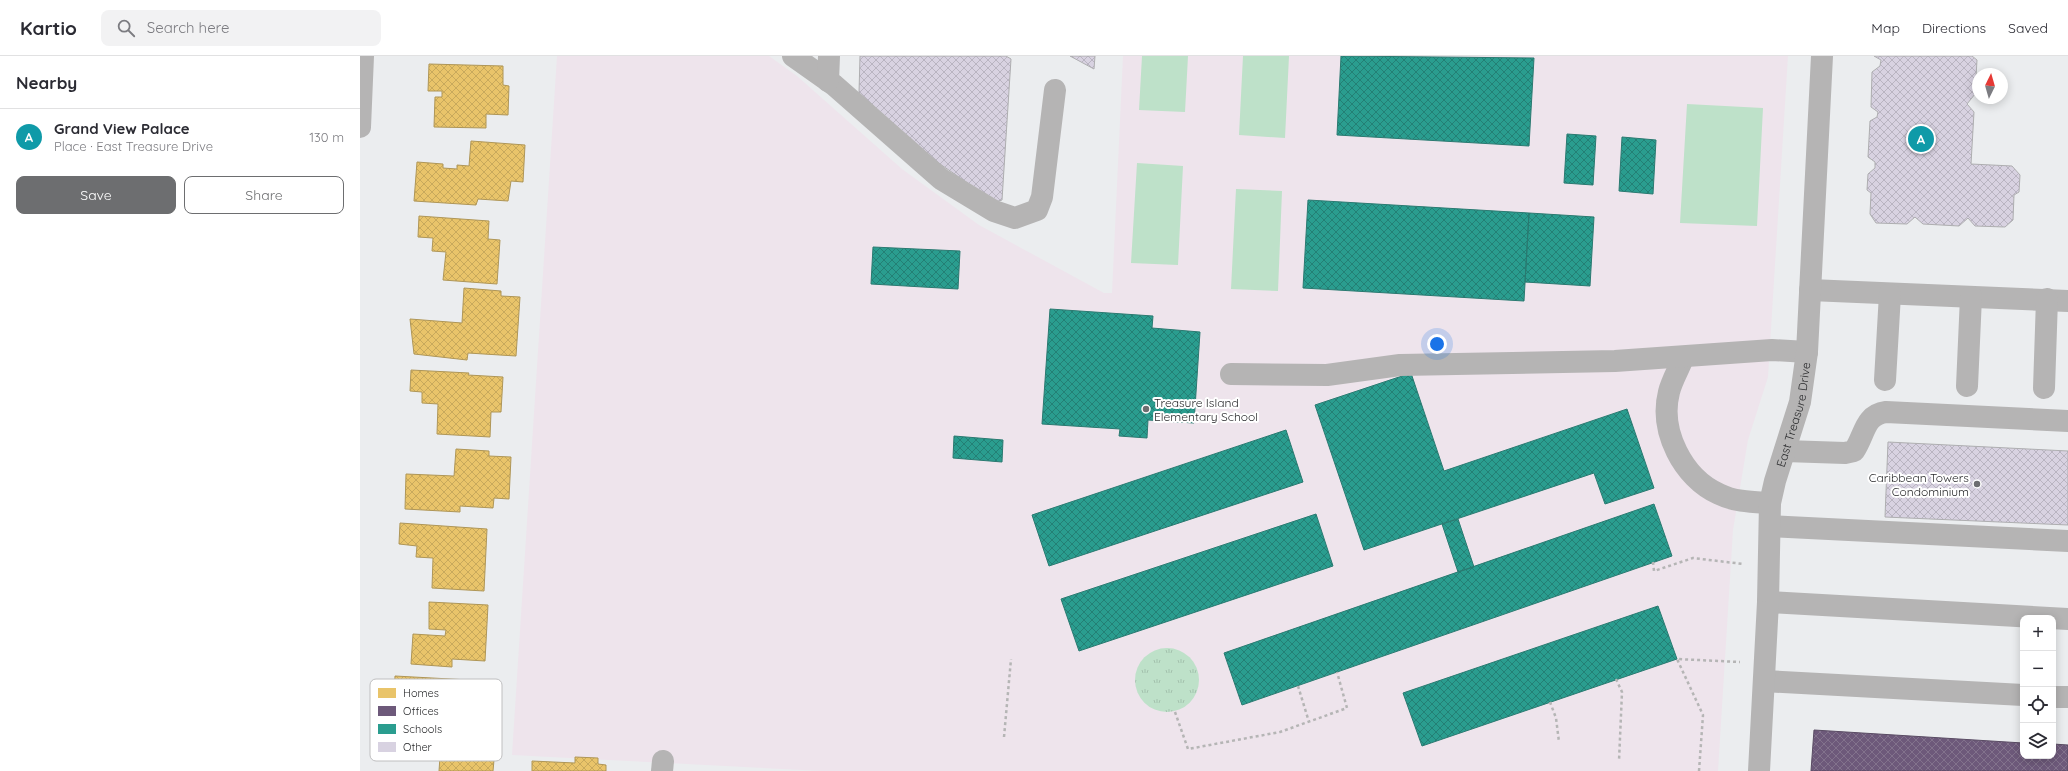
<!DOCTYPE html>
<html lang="en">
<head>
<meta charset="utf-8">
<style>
  body { margin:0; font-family:Quicksand,sans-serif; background:#f2f2f3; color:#2b2b33 }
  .controls { position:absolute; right:12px; bottom:12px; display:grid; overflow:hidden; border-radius:8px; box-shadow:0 2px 10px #0003 }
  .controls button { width:36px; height:36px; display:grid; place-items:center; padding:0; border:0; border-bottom:1px solid #e1e1e2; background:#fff; color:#2b2b33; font:20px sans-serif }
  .compass { position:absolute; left:1612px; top:12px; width:36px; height:36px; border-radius:50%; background:#fff; box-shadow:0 2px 10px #0003; rotate:5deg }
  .you { position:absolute; left:1077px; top:288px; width:14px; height:14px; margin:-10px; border:3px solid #fff; border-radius:50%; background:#1a73e8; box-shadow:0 0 0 6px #1a73e833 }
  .badge { display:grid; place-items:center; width:26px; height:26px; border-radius:50%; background:#6d6e70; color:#fff; font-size:13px; font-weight:700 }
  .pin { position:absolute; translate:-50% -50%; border:2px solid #fff; box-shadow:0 1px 4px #0006 }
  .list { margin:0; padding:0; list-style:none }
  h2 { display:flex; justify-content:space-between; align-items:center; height:52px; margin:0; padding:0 16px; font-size:17px }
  h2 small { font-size:13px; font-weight:400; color:#7c7c81 }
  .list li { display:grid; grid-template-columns:26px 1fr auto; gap:12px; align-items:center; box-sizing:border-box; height:56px; padding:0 16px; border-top:1px solid #e1e1e2 }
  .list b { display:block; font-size:15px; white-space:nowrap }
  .list p { margin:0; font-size:13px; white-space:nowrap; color:#7c7c81 }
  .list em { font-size:13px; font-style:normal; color:#7c7c81 }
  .actions { display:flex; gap:8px; padding:12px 16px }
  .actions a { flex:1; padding:9px 0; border:1px solid #6d6e70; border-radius:8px; text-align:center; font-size:14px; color:#6d6e70 }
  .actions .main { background:#6d6e70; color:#fff }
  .icon { flex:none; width:22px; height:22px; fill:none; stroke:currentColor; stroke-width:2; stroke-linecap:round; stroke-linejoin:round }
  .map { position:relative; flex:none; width:1708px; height:715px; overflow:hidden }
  header { display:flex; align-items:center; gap:24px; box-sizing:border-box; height:56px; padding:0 20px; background:#fff; border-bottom:1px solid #e1e1e2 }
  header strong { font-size:19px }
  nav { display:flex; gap:22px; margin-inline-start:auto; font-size:14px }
  .search { width:280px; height:36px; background:#f2f2f3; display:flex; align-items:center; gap:10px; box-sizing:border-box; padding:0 14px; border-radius:8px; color:#7c7c81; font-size:15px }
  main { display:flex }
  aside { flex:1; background:#fff }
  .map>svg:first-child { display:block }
</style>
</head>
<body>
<header>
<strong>Kartio</strong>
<div class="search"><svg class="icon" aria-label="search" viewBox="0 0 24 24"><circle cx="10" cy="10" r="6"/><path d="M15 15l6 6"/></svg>Search here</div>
<nav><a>Map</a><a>Directions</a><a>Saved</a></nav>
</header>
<main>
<aside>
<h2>Nearby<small></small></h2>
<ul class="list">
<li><span class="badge" style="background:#0f9aa8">A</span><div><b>Grand View Palace</b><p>Place · East Treasure Drive</p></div><em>130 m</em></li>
</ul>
<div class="actions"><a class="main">Save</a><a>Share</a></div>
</aside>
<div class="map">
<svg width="1708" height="715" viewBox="0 0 1708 715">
  <defs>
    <pattern id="grass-tufts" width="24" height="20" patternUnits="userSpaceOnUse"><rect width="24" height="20" fill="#bee1c9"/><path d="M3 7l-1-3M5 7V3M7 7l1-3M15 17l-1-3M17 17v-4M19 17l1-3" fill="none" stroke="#a3c1ad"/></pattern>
    <pattern id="homes-cross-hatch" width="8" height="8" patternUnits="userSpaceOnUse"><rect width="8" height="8" fill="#e9c46a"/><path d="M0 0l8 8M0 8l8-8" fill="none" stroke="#c8a95c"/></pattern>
    <pattern id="offices-cross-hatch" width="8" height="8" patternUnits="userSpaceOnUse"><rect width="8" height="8" fill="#6d597a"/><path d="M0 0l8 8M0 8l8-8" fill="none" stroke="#82728c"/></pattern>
    <pattern id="schools-cross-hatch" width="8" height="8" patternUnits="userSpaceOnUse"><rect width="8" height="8" fill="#2a9d8f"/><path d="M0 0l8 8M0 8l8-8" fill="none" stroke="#248075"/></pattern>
    <pattern id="building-cross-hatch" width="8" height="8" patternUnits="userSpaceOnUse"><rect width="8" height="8" fill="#d8d2e1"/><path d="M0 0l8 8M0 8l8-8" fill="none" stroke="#b9b4c1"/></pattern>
  </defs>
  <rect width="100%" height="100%" fill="#ebedef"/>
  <!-- education -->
  <path fill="#eee4ec" d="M197 0H409L437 20 542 113 619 169 744 237H752L763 0H1428L1408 321 1388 384 1373 474 1358 715H462L152 699Z"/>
  <!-- grass -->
  <path fill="url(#grass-tufts)" d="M775 624a32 32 0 1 1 64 0a32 32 0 1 1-64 0Z"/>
  <!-- pitch -->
  <path fill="#bee1c9" d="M782 0H828L825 56 779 54Z
    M883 0H929L925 82 879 79Z
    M1327 48 1403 52 1397 170 1320 167Z
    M777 107 823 110 818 209 771 207Z
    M876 133 922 135 918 235 871 233Z"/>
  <!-- homes -->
  <path fill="url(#homes-cross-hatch)" stroke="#af9657" d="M69 8 143 10V29L149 30 148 59 126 58V72L74 71 75 41H82V35H68Z
    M111 85 165 89 163 126 151 125 148 145 118 143 116 149 54 145 57 106 83 108V112L97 113V109L109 110Z
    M59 160 129 165 128 183 140 184 137 228 83 224 86 196 72 195 73 182 58 181Z
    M104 232 141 235V240L160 241 156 300 108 297 107 304 54 298 50 263 102 267Z
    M51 314 109 317 108 319 143 321 141 356H131L130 381 77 378 78 348 62 347V336L50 335Z
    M96 393 129 395V400L151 401 149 443 134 442 133 452 100 450V456L45 453 46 418 94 420Z
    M40 467 127 473 124 535 72 532 73 502 56 501 57 490 39 488Z
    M69 546 128 549 125 605 92 603V611L51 608 53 578 85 580 86 574 69 573Z
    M35 620 109 624 108 627 127 628 125 664 116 663 115 689 40 685 42 643H34Z
    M80 701 134 704 133 715H79Z
    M215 701 238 702V708L246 709V715H172V705L215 707Z"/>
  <!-- offices -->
  <path fill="url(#offices-cross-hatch)" stroke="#594b63" d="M1454 674 1663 687V700H1693V688L1708 689V715H1451Z"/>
  <!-- schools -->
  <path fill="url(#schools-cross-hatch)" stroke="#2a7a71" d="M981 0 1174 2 1169 90 977 79Z
    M1207 78 1236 80 1233 129 1204 127Z
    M1262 81 1296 84 1293 138 1259 135Z
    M948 144 1169 157 1164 245 943 232Z
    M1169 157 1234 161 1230 230 1165 226Z
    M513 191 600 195 598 233 511 228Z
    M690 253 793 260 792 272 840 276 834 367 788 364 787 382 759 380 760 373 682 368Z
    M1051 317 1084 415 1267 353 1294 432 1245 448 1234 417 1004 494 955 349Z
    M926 374 943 426 689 510 672 459Z
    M594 380 643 384 642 406 593 402Z
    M1294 448 1312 500 882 649 864 597Z
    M956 458 973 510 719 595 701 543Z
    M1098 463 1114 511 1098 516 1082 468Z
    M1298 550 1317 603 1062 690 1043 637Z"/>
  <!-- building -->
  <path fill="url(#building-cross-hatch)" stroke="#aeaeb0" d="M500 0H646L651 3 642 144 635 146 567 99 499 37Z
    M710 0H735L734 13Z
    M1514 0H1612L1617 4 1615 38 1607 48 1614 56 1611 108 1652 110 1660 119 1659 136 1654 139 1653 164 1645 171 1615 170 1608 162 1599 170 1563 168 1555 161 1547 168 1516 167 1510 158 1511 137 1507 134 1508 118 1515 112V106L1508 101 1510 65 1517 61 1518 56 1511 51 1512 16 1520 10 1521 4Z
    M1528 386 1708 395V469L1525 461Z"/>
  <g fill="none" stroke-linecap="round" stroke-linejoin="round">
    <!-- path -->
    <path stroke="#b5b5b5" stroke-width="2.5" stroke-dasharray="3 3" stroke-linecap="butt" d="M1293 506 1294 515 1333 502 1383 508
      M1256 623 1262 636 1259 705
      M938 630 949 666
      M1190 646 1196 662 1199 686
      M815 656 828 693 920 676 987 652 977 616
      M644 681 651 603
      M1339 715 1343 659 1317 603 1380 606"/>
    <!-- minor -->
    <g stroke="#b5b4b4" stroke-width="22">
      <path d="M433 0 474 29 581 123 634 155 655 162 677 154 682 141 695 34"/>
      <path d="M468 25 469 0"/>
      <path d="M0 71 3 0"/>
      <path d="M1450 234 1708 245"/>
      <path d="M1323 302C1319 313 1312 324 1309 336 1299 375 1323 422 1359 438 1375 446 1393 446 1410 447"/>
      <path d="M871 318 967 319 1040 309 1255 305 1412 294 1447 296"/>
      <path d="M1525 324 1530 238"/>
      <path d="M1607 330 1611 241"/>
      <path d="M1684 332 1687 243"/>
      <path d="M1425 395 1485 397 1494 395C1505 379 1504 359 1526 356L1708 365"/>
      <path d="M1410 470 1708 485"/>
      <path d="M1408 546 1708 563"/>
      <path d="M1404 625 1663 639"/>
      <path d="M1693 641H1708"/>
      <path d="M302 715 303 705"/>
      <path id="s1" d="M1399 715 1408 546 1410 447 1415 425 1440 346 1447 296 1462 0"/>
    </g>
  </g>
  <!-- markers -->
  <g fill="#6d6e70" stroke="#fff" stroke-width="1.5">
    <circle cx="786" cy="353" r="4"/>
    <circle cx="1617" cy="428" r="4"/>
  </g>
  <g text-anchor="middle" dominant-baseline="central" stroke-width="4" stroke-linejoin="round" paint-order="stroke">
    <!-- poi labels -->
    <g font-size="12" fill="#292a2c" stroke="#fff" text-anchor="start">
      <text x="794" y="346">Treasure Island<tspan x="794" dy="14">Elementary School</tspan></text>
      <text x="1609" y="421" text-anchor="end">Caribbean Towers<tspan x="1609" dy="14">Condominium</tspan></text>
    </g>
    <!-- street labels -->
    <g font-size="12" fill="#292a2c" stroke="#fff">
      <text stroke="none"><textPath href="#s1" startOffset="360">East Treasure Drive</textPath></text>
    </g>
  </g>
  <!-- legend -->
  <rect x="10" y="623" width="132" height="82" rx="6" fill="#fff" stroke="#bfbfc0" stroke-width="1"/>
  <rect x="18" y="632" width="18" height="10" fill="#e9c46a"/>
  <rect x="18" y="650" width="18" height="10" fill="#6d597a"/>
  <rect x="18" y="668" width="18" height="10" fill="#2a9d8f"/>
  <rect x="18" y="686" width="18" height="10" fill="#d8d2e1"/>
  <g font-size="11" fill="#292a2c">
    <text x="43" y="641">Homes</text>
    <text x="43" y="659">Offices</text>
    <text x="43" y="677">Schools</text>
    <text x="43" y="695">Other</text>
  </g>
</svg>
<div class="controls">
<button>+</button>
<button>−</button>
<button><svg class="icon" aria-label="locate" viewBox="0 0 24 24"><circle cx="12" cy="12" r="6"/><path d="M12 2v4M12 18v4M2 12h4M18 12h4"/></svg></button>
<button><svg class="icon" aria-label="layers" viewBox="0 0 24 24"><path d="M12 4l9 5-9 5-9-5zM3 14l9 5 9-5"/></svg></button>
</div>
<svg class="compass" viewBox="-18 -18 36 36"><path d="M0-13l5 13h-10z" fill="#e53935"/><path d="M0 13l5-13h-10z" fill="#7c7c81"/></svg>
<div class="you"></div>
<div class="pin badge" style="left:1561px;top:83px;background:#0f9aa8">A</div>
</div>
</main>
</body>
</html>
